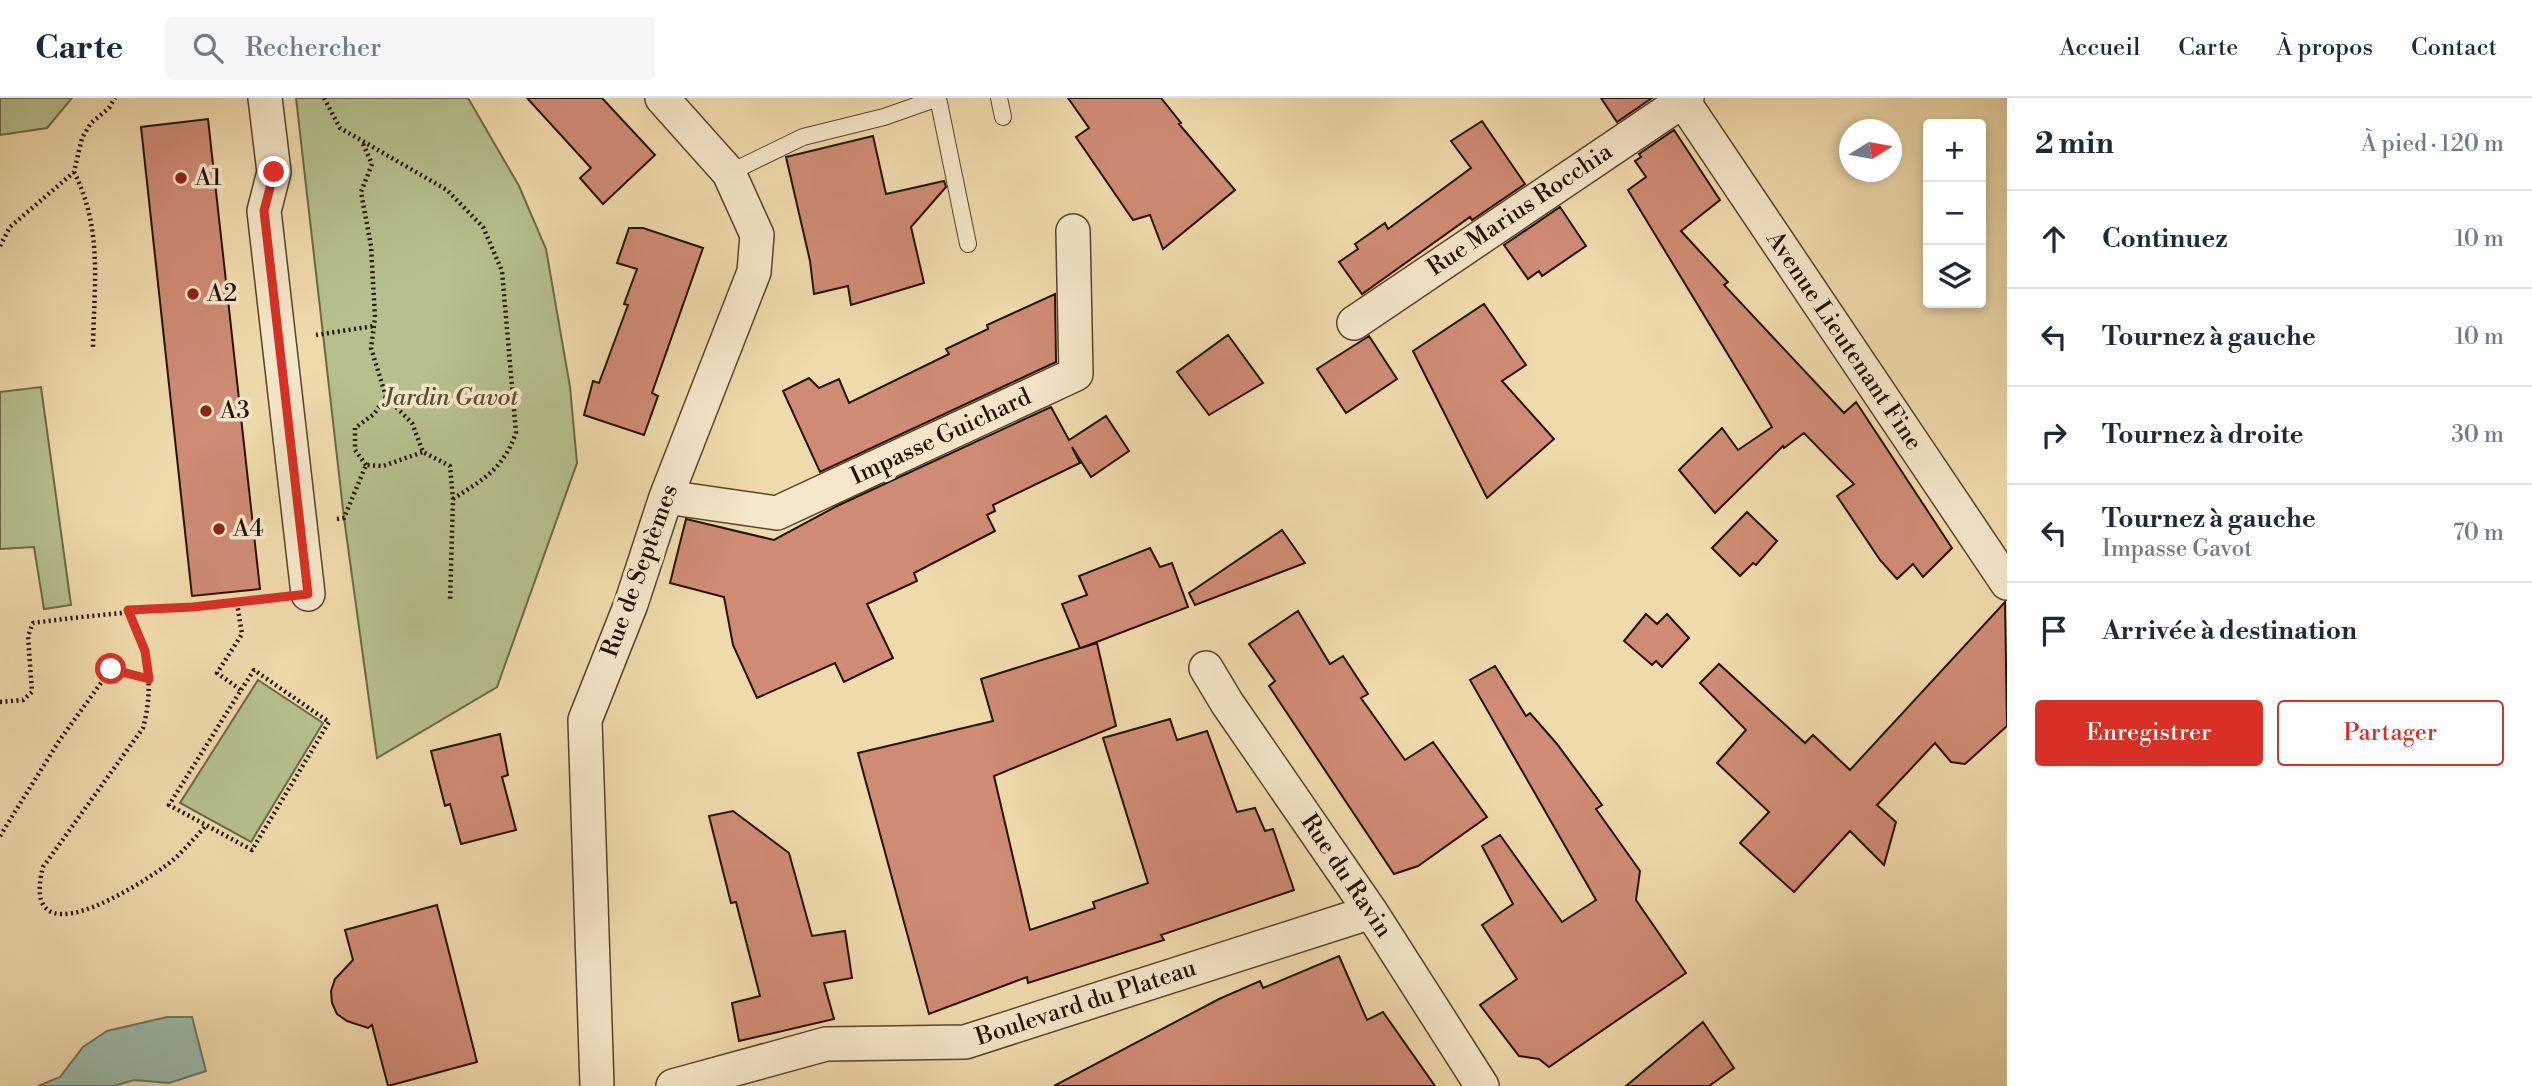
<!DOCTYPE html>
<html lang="fr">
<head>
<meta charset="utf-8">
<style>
  body { margin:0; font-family:"Libre Bodoni",serif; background:#f6f6f7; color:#1f2937 }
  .controls { position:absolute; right:21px; top:21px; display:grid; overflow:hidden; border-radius:7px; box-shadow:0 4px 10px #0003 }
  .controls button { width:63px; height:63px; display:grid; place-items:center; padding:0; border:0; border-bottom:2px solid #e0e1e3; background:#fff; color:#1f2937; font:35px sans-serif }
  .compass { position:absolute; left:1839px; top:21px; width:63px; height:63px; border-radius:50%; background:#fff; box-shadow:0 4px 10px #0003; rotate:79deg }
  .stop { position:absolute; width:21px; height:21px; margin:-16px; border:5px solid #d93025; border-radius:50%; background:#fff }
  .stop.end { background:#d93025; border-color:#fff; box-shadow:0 2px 7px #0008 }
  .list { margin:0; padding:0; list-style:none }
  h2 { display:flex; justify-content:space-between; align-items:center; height:91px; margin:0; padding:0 28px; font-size:30px }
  h2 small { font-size:23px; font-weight:400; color:#747a83 }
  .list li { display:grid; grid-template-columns:46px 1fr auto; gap:21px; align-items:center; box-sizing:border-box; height:98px; padding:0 28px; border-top:2px solid #e0e1e3 }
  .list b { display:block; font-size:26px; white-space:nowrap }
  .list p { margin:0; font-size:23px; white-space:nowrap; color:#747a83 }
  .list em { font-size:23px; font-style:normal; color:#747a83 }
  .actions { display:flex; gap:14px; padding:21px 28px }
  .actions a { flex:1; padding:16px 0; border:2px solid #d93025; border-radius:7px; text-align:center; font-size:24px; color:#d93025 }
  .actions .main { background:#d93025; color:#fff }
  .icon { flex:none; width:38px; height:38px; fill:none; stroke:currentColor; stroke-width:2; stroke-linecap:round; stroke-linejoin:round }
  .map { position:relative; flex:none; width:2007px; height:988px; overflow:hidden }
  header { display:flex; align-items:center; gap:42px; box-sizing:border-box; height:98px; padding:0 35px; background:#fff; border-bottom:2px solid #e0e1e3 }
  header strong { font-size:33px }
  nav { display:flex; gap:38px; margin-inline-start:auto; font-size:24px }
  .search { width:490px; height:63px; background:#f6f6f7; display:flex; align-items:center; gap:18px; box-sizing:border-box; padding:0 24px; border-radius:7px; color:#747a83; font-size:26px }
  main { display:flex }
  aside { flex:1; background:#fff }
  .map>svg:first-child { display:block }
</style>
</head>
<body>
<header>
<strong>Carte</strong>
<div class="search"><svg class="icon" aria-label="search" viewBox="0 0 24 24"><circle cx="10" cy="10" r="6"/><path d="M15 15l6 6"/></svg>Rechercher</div>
<nav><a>Accueil</a><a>Carte</a><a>À propos</a><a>Contact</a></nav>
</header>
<main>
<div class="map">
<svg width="2007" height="988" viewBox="0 0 2007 988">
  <rect width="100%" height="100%" fill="#efdaac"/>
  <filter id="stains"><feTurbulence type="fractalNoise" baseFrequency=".00286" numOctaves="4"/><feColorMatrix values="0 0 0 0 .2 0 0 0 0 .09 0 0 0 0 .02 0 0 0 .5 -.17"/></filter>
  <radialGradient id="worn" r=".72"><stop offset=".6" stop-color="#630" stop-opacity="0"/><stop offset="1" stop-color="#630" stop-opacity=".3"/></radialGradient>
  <!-- green -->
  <path fill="#b5c08d" stroke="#6d6846" stroke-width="2" d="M0 0H72L47 30 0 37Z
    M296 0H468L519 88 546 151 570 289 577 365 497 589 377 660 344 420Z
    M41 289 71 507 44 511 34 449 0 451V294Z
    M258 582 323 625 251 744 180 705Z"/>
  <!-- water -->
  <path fill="#9abbaa" stroke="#6b7766" stroke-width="2" d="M167 919H192L206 973 169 985 134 982 114 988H38L60 979 83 949 107 933Z"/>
  <!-- building -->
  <path fill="#cf8b74" stroke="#251100" stroke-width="2" d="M527 0H602L655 57 603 106 580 80 591 70Z
    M1068 0H1161L1181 25 1179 26 1235 92 1163 151 1150 117 1133 122 1076 39 1089 30Z
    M1601 0H1652L1617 24Z
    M208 21 260 491 192 498 141 29Z
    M1482 23 1525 86 1472 122 1470 119 1362 196 1339 164 1358 151 1355 146 1385 125 1388 131 1471 70 1451 43Z
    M1674 32 1720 102 1681 133 1728 184 1724 187 1844 315 1856 304 1952 450 1923 479 1913 466 1897 481 1880 462 1837 398 1854 386 1804 335 1784 350 1783 348 1715 415 1679 372 1722 330 1738 352 1772 329 1628 92 1646 79 1635 63 1641 59 1639 56Z
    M873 38 886 96 944 83 946 89 911 129 924 185 851 207 848 188 814 196 810 163 786 59Z
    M1560 109 1586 148 1542 178 1539 173 1528 181 1504 147Z
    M629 130H643L703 150 652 295 658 298 644 337 584 317 593 283 599 285 628 207 624 206 637 171 617 165Z
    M1055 196 1056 264 820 374 783 293 809 280 819 290 839 281 849 305 949 256 946 251 988 231 987 227Z
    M1484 206 1526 267 1502 283 1554 341 1487 400 1413 253Z
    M1228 237 1263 285 1209 317 1177 274Z
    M1369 238 1397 281 1346 315 1317 271Z
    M1051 309 1069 342 1106 318 1129 353 1091 379 1072 349 1080 365 993 407 995 413 987 417 995 433 914 475 917 483 867 506 893 560 844 584 835 565 757 600 733 547 724 499 670 485 686 421 774 442 837 408Z
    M1747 414 1777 443 1756 467 1753 465 1740 478 1712 450Z
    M1282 432 1305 465 1195 507 1189 495Z
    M1150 450 1160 469 1172 465 1188 509 1081 550 1097 545 1116 628 994 678 1030 832 1095 810 1093 804 1148 785 1103 640 1170 621 1177 642 1207 633 1237 714 1255 710 1265 733 1273 731 1294 792 1161 837 1164 842 1028 885 1027 879 929 916 858 655 993 623 981 581 1080 550 1062 506 1087 497 1079 478Z
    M2005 504 2007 628 1965 666 1951 664 1935 645 1877 707 1896 724 1884 767 1850 733 1794 794 1740 745 1769 714 1717 665 1746 632 1700 585 1719 566 1805 645 1813 637 1850 672Z
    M1298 513 1330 566 1343 558 1368 596 1361 600 1405 662 1433 644 1487 719 1418 768 1394 776 1269 588 1275 583 1249 546Z
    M1646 516 1657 526 1667 516 1689 540 1662 569 1656 563 1652 567 1624 543Z
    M1495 568 1526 618 1530 615 1557 646 1602 707 1596 711 1640 773 1636 802 1686 875 1549 969 1539 961 1519 958 1480 907 1517 881 1482 827 1513 806 1482 748 1500 737 1562 824 1596 802 1470 582Z
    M500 636 508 677 502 679 516 732 461 746 450 706 445 708 431 653Z
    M733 713 789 755 812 838 845 833 852 880 824 885 834 921 739 943 732 905 760 898 736 804 731 805 709 718Z
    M437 807 477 964 388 988 372 927 368 930 347 923 337 916 332 905 331 893 335 881 353 862 345 832Z
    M1339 858 1367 922 1383 914 1435 988H1054L1219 901 1260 883 1263 890Z
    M1703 924 1734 970 1709 988H1626Z"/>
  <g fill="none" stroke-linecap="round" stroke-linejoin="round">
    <defs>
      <path id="service" d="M938 0 968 146
        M999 0 1003 19
        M729 75 803 39 884 19 938 0"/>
      <path id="minor" d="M265 0 274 74 264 113 308 496
        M1681 0 2007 485
        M1354 225 1687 0
        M666 399 777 415 1076 276 1073 133
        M1206 570 1227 605 1371 814 1482 988
        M597 988 585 622 631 506 666 399 754 174 757 137 729 75 662 0
        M673 988 826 946 965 944 1371 814"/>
    </defs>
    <!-- service casing -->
    <use href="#service" stroke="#58432b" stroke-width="18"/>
    <!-- minor casing -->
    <use href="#minor" stroke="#58432b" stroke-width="36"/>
    <!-- path -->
    <path stroke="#251100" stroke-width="4.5" stroke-dasharray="2 3.5" stroke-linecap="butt" d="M324 0 340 30 447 92 483 129 502 173 516 335C502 372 485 380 453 401
      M363 46 372 66 361 94 371 148 375 220 371 250 386 299 412 325 423 354 450 368 453 401 450 504
      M74 74C103 132 94 186 93 249
      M0 148 10 129 74 74 82 40 91 25 109 10 115 0
      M316 237 374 228
      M366 367 355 352V330L374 316 386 299
      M337 421 344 420 366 367 383 368 423 354
      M237 505 242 536 217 575 241 592 169 707 252 752 329 624 254 572 241 592
      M128 512C149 548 154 590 143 630L43 769C19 863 133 791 164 769 180 758 193 741 207 727
      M0 604 23 602 32 594 28 538 33 525C113 514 193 510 273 501
      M0 738 59 643 111 571 149 581"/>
    <!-- service -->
    <use href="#service" stroke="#f5e7c9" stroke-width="16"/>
    <!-- minor -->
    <use href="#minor" stroke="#f5e7c9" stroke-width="33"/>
  </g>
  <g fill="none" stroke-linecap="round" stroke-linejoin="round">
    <!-- route -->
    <path stroke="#d93025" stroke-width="9" d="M111 571 149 581 145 553 128 512 193 509 308 496 264 113 274 74"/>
  </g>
  <!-- markers -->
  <g fill="#8f2418" stroke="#f5e7c9" stroke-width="2.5">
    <circle cx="181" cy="80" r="7"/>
    <circle cx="193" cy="196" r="7"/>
    <circle cx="206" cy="313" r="7"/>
    <circle cx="219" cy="431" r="7"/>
  </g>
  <g text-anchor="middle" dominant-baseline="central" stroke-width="7" stroke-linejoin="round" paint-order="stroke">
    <!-- poi labels -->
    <g font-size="24" fill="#251100" stroke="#f5e7c9" text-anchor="start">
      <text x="195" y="80">A1</text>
      <text x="207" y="196">A2</text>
      <text x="220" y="313">A3</text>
      <text x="233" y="431">A4</text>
    </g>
    <!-- street labels -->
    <g font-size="24" fill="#251100" stroke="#f5e7c9">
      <text transform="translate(1520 112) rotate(-34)">Rue Marius Rocchia</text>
      <text transform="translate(1844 243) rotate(56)">Avenue Lieutenant Fine</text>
      <text transform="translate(941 339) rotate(-25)">Impasse Guichard</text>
      <text transform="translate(640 473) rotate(-70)">Rue de Septèmes</text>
      <text transform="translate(1346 778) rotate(56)">Rue du Ravin</text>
      <text transform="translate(1086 905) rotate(-18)">Boulevard du Plateau</text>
    </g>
    <!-- park labels -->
    <g font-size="24" font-style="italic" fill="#574e31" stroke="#f5e7c9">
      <text x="451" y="300">Jardin Gavot</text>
    </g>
  </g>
  <rect width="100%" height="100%" filter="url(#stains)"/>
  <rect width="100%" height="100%" fill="url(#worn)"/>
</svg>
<div class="controls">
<button>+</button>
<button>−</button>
<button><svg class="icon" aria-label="layers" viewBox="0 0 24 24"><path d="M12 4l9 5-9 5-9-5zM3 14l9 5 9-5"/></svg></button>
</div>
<svg class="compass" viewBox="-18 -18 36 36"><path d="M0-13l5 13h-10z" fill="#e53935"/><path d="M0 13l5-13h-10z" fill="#747a83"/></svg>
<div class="stop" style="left:111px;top:571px"></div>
<div class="stop end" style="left:274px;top:74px"></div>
</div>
<aside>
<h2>2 min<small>À pied · 120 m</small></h2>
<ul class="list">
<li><svg class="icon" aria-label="ahead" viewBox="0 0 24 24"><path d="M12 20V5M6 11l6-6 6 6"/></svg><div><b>Continuez</b></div><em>10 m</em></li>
<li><svg class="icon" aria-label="left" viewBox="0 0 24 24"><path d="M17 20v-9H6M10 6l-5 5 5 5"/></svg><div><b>Tournez à gauche</b></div><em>10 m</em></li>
<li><svg class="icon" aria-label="right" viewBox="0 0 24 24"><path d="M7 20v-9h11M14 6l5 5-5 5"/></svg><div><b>Tournez à droite</b></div><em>30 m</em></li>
<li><svg class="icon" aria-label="left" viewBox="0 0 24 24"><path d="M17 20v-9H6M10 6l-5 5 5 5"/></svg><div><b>Tournez à gauche</b><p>Impasse Gavot</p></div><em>70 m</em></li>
<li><svg class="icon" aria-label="arrive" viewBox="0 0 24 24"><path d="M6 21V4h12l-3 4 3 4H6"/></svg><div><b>Arrivée à destination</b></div></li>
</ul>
<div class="actions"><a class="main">Enregistrer</a><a>Partager</a></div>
</aside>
</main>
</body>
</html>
